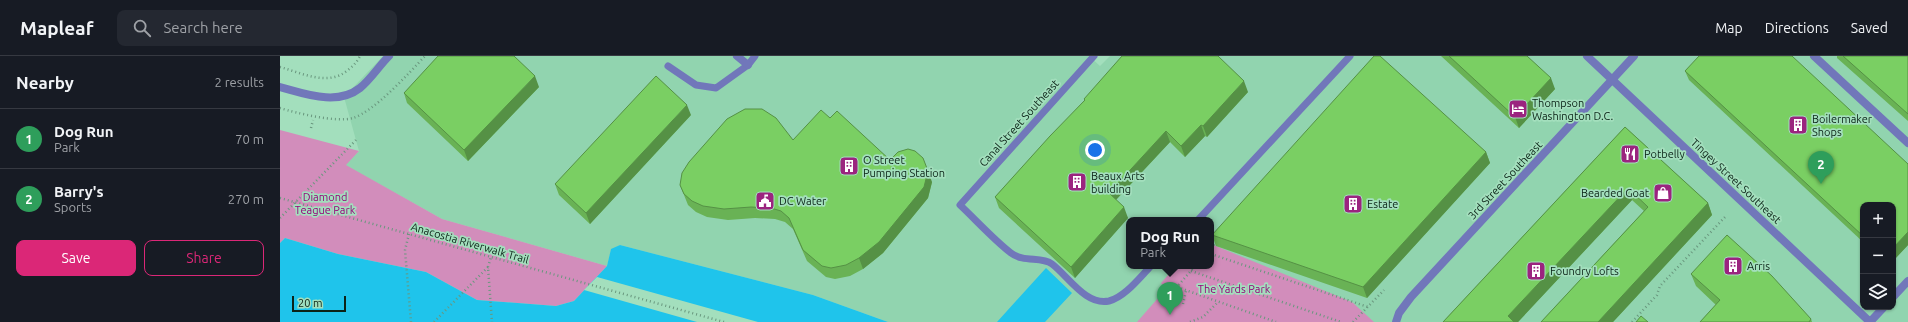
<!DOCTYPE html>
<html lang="en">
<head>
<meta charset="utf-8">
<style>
  body { margin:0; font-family:Ubuntu,sans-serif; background:#242831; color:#f1f3f6 }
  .controls { position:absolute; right:12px; bottom:12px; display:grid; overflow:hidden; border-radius:8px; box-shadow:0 1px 3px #0004 }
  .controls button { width:36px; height:36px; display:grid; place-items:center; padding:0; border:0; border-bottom:1px solid #363941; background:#171b24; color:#f1f3f6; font:20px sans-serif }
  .scale { position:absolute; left:12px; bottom:10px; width:54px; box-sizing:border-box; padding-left:4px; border:2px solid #0c2418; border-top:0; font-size:11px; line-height:14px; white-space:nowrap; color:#0c2418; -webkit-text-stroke:3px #a3dfbd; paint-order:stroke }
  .you { position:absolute; left:815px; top:94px; width:14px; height:14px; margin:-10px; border:3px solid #fff; border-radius:50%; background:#1a73e8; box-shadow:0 0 0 6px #1a73e833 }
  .badge { display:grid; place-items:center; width:26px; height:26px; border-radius:50%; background:#db2777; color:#fff; font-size:13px; font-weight:700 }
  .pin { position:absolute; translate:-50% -33px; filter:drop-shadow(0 1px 2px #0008) }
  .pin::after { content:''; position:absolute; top:21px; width:14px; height:12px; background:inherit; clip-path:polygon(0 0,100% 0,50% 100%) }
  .popup { position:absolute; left:846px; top:161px; width:88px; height:52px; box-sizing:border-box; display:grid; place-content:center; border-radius:8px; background:#171b24; filter:drop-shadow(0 1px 3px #0005); font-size:13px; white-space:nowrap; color:#9ea1a6 }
  .popup b { font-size:15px; color:#f1f3f6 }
  .popup::after { content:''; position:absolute; left:50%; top:100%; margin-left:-8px; border:8px solid transparent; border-top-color:#171b24 }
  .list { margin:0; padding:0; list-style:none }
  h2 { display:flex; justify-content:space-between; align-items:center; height:52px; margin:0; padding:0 16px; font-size:17px }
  h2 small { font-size:13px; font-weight:400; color:#9ea1a6 }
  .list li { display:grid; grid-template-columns:26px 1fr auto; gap:12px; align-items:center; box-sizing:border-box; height:60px; padding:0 16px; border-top:1px solid #363941 }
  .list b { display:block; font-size:15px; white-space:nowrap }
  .list p { margin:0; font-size:13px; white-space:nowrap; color:#9ea1a6 }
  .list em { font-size:13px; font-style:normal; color:#9ea1a6 }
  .actions { display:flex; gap:8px; padding:12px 16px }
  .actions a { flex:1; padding:9px 0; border:1px solid #db2777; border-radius:8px; text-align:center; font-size:14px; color:#db2777 }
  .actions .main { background:#db2777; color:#fff }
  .icon { flex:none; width:22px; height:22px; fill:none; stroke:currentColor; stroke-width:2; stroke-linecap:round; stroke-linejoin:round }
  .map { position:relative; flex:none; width:1628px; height:266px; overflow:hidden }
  header { display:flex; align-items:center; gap:24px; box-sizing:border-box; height:56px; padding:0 20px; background:#171b24; border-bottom:1px solid #363941 }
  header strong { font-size:19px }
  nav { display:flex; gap:22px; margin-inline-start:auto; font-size:14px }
  .search { width:280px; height:36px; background:#242831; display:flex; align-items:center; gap:10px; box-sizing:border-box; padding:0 14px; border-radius:8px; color:#9ea1a6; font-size:15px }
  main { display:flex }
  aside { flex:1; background:#171b24 }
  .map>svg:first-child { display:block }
</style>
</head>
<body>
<header>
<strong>Mapleaf</strong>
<div class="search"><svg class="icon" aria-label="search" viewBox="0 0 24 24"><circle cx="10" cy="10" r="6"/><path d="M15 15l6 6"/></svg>Search here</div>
<nav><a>Map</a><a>Directions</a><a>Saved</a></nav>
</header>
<main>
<aside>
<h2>Nearby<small>2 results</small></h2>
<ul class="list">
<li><span class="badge" style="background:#2e9e5b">1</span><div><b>Dog Run</b><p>Park</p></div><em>70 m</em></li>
<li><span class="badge" style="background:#2e9e5b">2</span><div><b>Barry's</b><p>Sports</p></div><em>270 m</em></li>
</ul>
<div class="actions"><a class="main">Save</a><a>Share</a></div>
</aside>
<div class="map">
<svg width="1628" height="266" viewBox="0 0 1628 266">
  <rect width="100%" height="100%" fill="#a3dfbd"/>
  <!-- built -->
  <path fill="#91d4af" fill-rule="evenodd" d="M103 0H809L820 10 830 0H1628V266H608L533 239 340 189 331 194 327 210 162 163 65 109 79 95 64 41ZM1583 149H1613V251H1583ZM849 164H931V210H849Z"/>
  <!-- green -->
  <path fill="#d28dbb" d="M0 74 79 95 66 109 162 163 327 210 294 245 276 250 197 244 146 216 58 198 5 182 0 187Z
    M931 188 1072 246 1094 266H857L886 233 881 227 896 210H931Z"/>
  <!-- water -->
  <path fill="#1fc4eb" d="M5 182 58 198 146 216 197 244 276 250 294 245 327 210 331 193 340 189 533 239 608 266H0V187Z
    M766 212 792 237 765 266H717Z"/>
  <!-- pier -->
  <path fill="#a3dfbd" d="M317 221 478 266H417L304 234Z"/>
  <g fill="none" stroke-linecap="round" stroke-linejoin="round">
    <!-- path -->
    <path stroke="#69977e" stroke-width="2.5" stroke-dasharray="1 3" stroke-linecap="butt" d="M0 11C22 17 48 31 68 14 73 10 77 6 80 0
      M0 52C16 57 57 67 73 62 95 55 129 17 145 0
      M31 72 33 64
      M0 142 444 266
      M0 162 76 84
      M129 178 125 194 131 266
      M931 192 936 186
      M931 198 1088 251
      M915 210 897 231 996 266
      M208 211 211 201
      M911 215 1061 266
      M903 248 906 235
      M154 266 208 211 212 266
      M910 266 923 261 938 246
      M1073 266 1104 234
      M1352 266 1377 239 1380 230 1445 161"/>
    <!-- service -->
    <path stroke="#7177ba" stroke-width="7" d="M814 0 680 149C696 164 714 184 731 197 744 207 761 200 772 208 788 220 806 250 829 245 845 241 860 221 871 210
      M388 10 416 29 436 32 468 9 475 0
      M918 164 1070 0"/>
    <!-- pedestrian -->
    <path stroke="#7177ba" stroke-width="8" d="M1534 0 1628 87"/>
    <!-- minor -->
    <path stroke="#7177ba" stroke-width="8" d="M457 0 468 9
      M1307 0 1590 266
      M1613 241 1628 225
      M1116 266 1119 257 1131 241 1354 0
      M1590 266 1604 251"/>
    <!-- tertiary -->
    <path stroke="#7177ba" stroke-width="8" d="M0 31C26 38 57 50 80 32 91 23 99 10 109 0"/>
  </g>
  <!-- wall -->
  <path fill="#69b255" d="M1161 0H1247L1275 33 1239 72Z
    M1557 0H1628V65L1557 2Z
    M1405 15 1628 108V189L1613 205 1583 149V186L1409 24Z
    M259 31 188 105 127 47 124 37Z
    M968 36 927 81 925 80 905 101 890 86 836 144 848 162 795 222 719 152 715 141 805 45 804 43Z
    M411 59 310 168 279 139 275 128Z
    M550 62 610 104 652 126 648 142 603 197 583 213 570 220 555 223 546 221 527 205 513 173 505 166 495 163 475 162 448 164 427 161 416 156 408 149 400 129 513 84Z
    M1345 71 1428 147 1432 159 1333 266H1261L1364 155 1352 144 1238 266H1163Z
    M1206 96 1210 107 1087 242 936 190 932 179Z
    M1411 218 1531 263 1532 266H1420L1436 249 1416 230Z"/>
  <!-- shaded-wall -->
  <path fill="#559145" d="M255 20 259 31 188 105 184 94Z
    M1271 22 1275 33 1239 72 1235 61Z
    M964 25 968 36 927 81 923 70Z
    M407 49 411 59 310 168 306 157Z
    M921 69 925 80 905 101 901 90Z
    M886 75 890 86 832 148 829 137Z
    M1206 96 1210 107 1087 242 1083 231Z
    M648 115 652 126 648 142 603 197 583 213 579 202Z
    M1348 132 1352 144 1238 266H1230L1228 260Z
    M1428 147 1432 159 1333 266H1318Z
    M844 151 848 162 795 222 791 211Z
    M1628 176V189L1613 205V192Z"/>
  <!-- building -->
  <path fill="#7acf63" stroke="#559145" d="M158 0H234L255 20 184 94 124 37Z
    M842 0H938L964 25 923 70 921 69 901 90 886 75 829 137 844 151 791 211 715 141 770 80 805 44 804 43Z
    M1094 0H1100L1206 96 1083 231 932 179Z
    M1169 0H1247L1271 22 1235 61Z
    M1419 0H1512L1628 108V176L1613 192V149H1583V180L1405 15Z
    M1563 0H1628V58Z
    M376 20 407 49 306 157 275 128Z
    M465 53H482L496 62 513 84 541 54 550 62 557 55 610 104 618 96 628 93 635 95 643 102 648 115 644 131 599 186 579 202 566 209 551 212 542 210 523 194 509 162 501 155 491 152 471 151 444 153 423 150 412 145 404 138 400 129 402 117 409 106 447 63Z
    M1345 71 1428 147 1318 266H1261L1368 151 1348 132 1228 260 1234 266H1163Z
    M1447 179 1492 220 1531 263 1529 266H1420L1440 244 1411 218Z
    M1361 260 1368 266H1356Z"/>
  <!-- icons -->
  <defs>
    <symbol id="hotel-square" viewBox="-11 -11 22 22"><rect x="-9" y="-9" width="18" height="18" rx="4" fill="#9b247f" stroke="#a3dfbd"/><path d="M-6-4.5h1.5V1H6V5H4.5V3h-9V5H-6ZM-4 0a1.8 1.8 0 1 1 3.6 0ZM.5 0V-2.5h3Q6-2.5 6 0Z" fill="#fff"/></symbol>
    <symbol id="building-square" viewBox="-11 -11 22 22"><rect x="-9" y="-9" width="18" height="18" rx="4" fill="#9b247f" stroke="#a3dfbd"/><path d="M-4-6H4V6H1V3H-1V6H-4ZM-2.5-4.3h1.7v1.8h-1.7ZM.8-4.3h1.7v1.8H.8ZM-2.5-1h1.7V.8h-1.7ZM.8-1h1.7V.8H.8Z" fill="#fff"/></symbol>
    <symbol id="restaurant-square" viewBox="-11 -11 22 22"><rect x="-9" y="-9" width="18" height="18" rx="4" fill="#9b247f" stroke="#a3dfbd"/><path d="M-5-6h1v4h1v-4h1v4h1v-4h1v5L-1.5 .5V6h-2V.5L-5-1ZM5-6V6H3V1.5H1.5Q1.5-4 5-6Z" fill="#fff"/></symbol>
    <symbol id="shop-square" viewBox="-11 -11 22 22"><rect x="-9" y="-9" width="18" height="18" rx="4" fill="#9b247f" stroke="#a3dfbd"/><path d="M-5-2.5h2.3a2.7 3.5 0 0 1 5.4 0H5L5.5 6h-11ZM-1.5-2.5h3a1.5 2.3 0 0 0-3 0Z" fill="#fff"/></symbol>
    <symbol id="civic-square" viewBox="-11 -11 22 22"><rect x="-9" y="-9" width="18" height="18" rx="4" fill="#9b247f" stroke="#a3dfbd"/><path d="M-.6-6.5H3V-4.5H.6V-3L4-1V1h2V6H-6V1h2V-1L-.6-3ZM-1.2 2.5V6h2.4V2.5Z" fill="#fff"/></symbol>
  </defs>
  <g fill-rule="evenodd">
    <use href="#hotel-square" x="1227" y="42" width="22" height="22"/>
    <use href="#building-square" x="1507" y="58" width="22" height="22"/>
    <use href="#restaurant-square" x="1339" y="87" width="22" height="22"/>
    <use href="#building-square" x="558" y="99" width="22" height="22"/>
    <use href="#building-square" x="786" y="115" width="22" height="22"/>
    <use href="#shop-square" x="1372" y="126" width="22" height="22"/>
    <use href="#civic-square" x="474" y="134" width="22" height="22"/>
    <use href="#building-square" x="1062" y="137" width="22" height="22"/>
    <use href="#building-square" x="1442" y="199" width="22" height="22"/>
    <use href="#building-square" x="1245" y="204" width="22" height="22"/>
  </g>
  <g text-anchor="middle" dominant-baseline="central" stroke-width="3.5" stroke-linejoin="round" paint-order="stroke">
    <!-- poi labels -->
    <g font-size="11" fill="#0c2418" stroke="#a3dfbd" text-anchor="start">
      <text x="1252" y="47">Thompson<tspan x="1252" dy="13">Washington D.C.</tspan></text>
      <text x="1532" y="63">Boilermaker<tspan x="1532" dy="13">Shops</tspan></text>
      <text x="1364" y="98">Potbelly</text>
      <text x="583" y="104">O Street<tspan x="583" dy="13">Pumping Station</tspan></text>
      <text x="811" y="120">Beaux Arts<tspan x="811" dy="13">building</tspan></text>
      <text x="1369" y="137" text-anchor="end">Bearded Goat</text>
      <text x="499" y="145">DC Water</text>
      <text x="1087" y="148">Estate</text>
      <text x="1467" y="210">Arris</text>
      <text x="1270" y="215">Foundry Lofts</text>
    </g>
    <!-- street labels -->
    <g font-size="11" fill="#0c2418" stroke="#a3dfbd">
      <text transform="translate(739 67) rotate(-48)">Canal Street Southeast</text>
      <text transform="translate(1225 124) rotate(-47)">3rd Street Southeast</text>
      <text transform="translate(1456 125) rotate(43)">Tingey Street Southeast</text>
      <text transform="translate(190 187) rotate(16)">Anacostia Riverwalk Trail</text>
    </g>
    <!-- park labels -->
    <g font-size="11" fill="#950279" stroke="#a3dfbd">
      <text x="45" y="141">Diamond<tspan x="45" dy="13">Teague Park</tspan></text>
      <text x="954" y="233">The Yards Park</text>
    </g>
  </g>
</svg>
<div class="controls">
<button>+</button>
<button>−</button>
<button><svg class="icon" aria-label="layers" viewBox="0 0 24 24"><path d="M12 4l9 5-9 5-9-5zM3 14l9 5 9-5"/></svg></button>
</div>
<div class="scale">20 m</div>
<div class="you"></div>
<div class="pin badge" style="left:890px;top:259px;background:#2e9e5b">1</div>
<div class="popup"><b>Dog Run</b>Park</div>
<div class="pin badge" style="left:1541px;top:128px;background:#2e9e5b">2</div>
</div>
</main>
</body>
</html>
